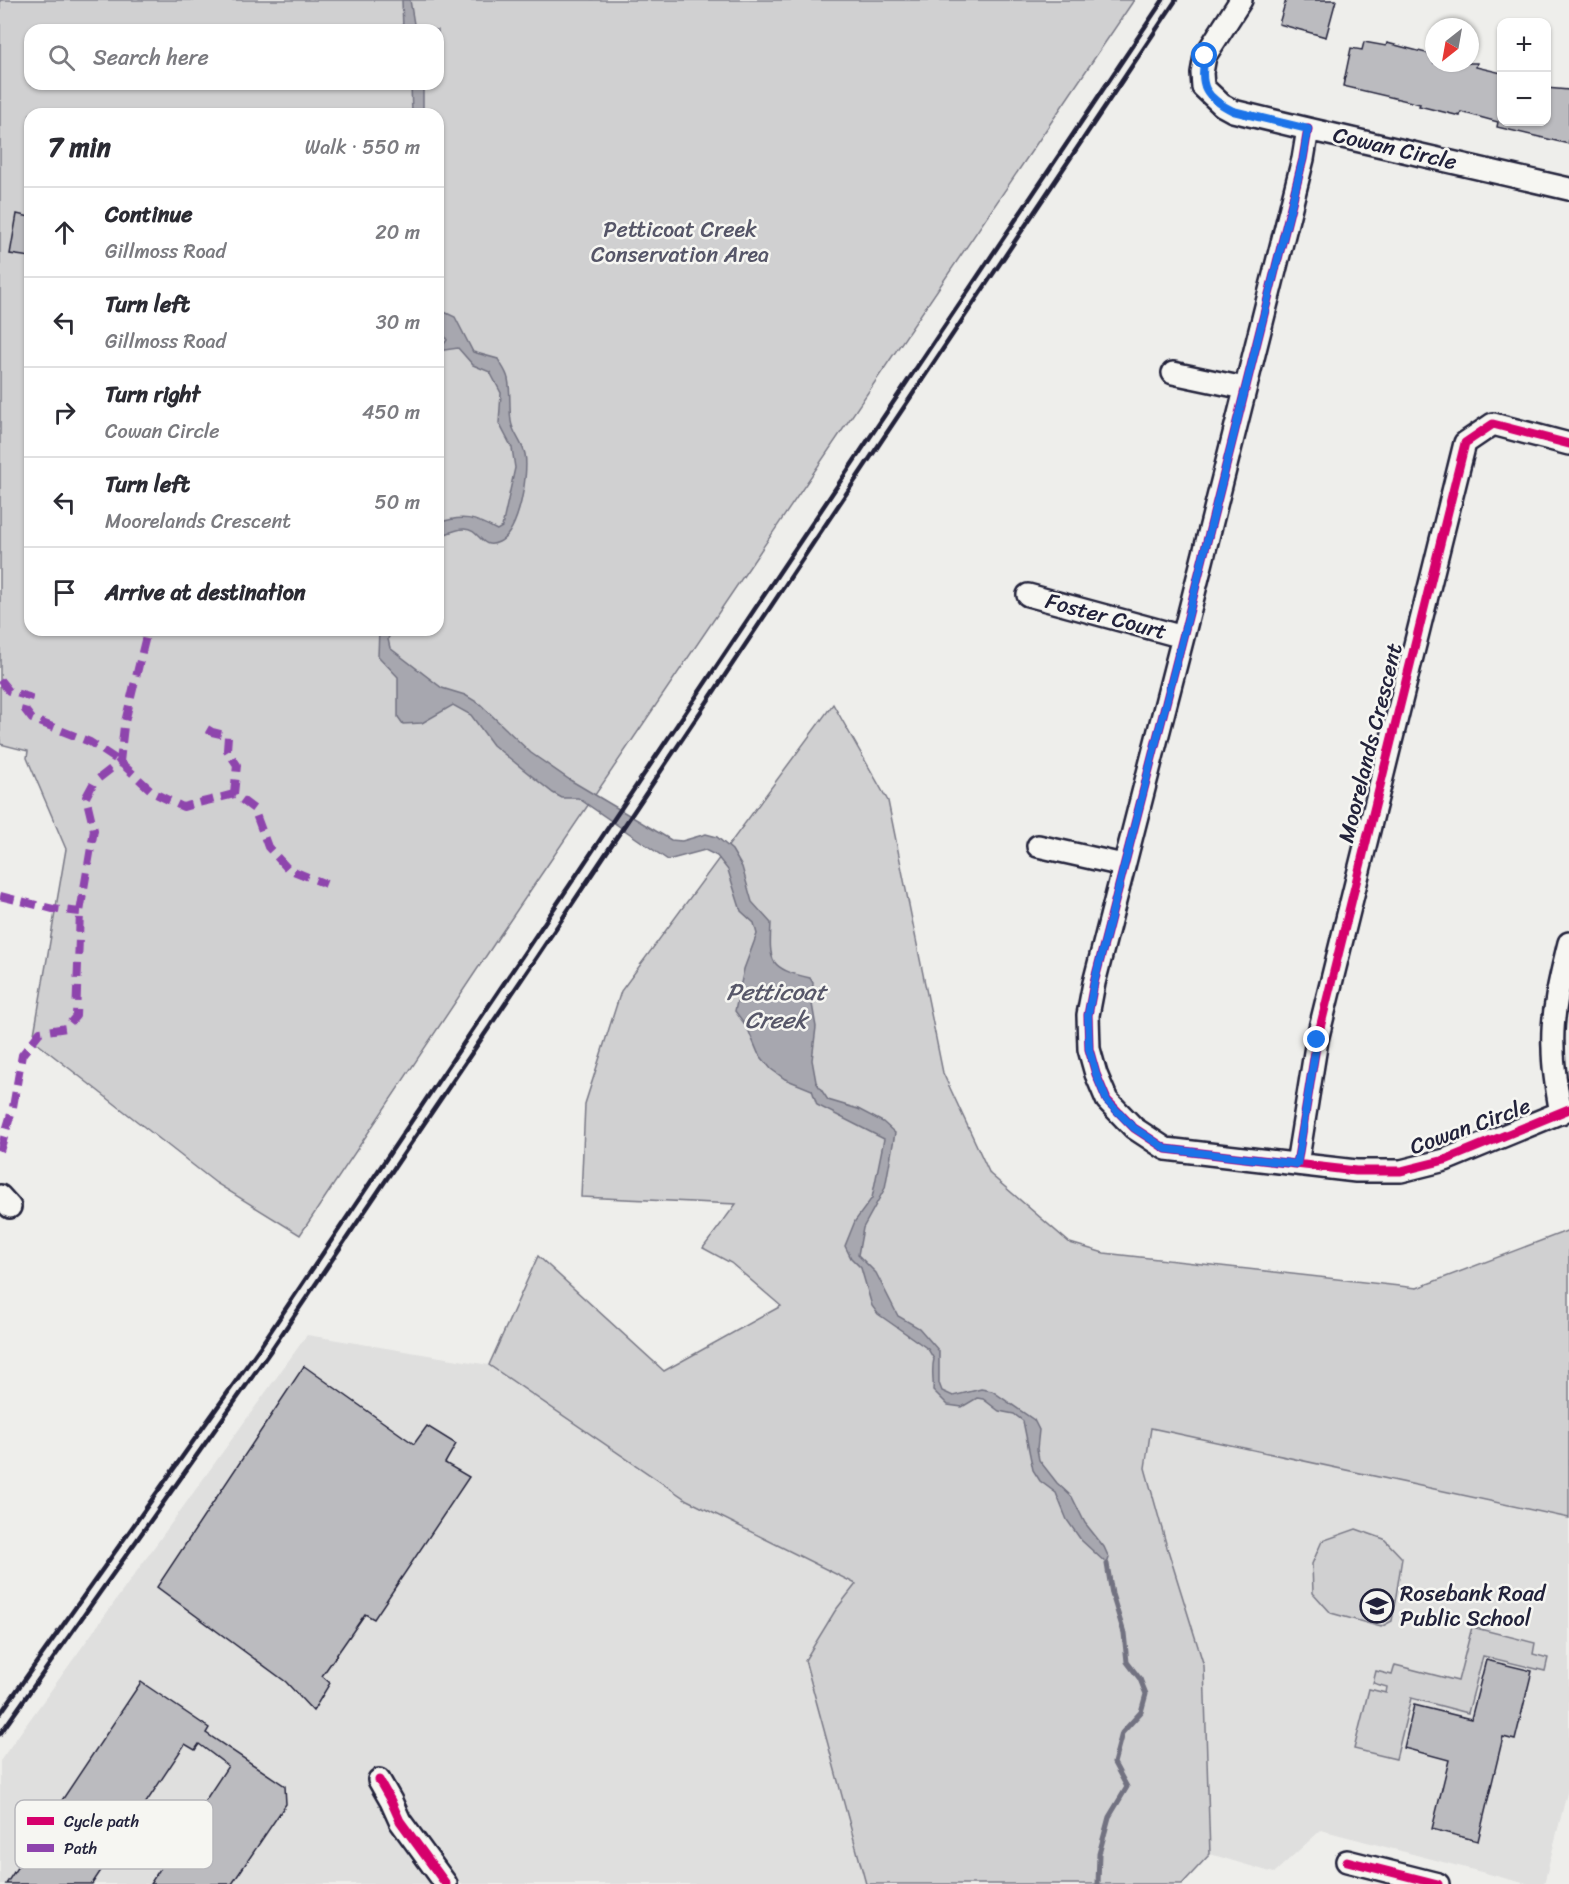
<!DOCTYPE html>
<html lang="en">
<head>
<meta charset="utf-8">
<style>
  body { margin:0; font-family:Sriracha,sans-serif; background:#f2f2f3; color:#2b2b33 }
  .controls { position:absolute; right:18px; top:18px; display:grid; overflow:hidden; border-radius:12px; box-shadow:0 2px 4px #0004 }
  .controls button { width:54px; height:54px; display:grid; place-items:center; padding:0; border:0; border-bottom:2px solid #e1e1e2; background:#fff; color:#2b2b33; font:30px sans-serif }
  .compass { position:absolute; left:1425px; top:18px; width:54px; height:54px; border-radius:50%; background:#fff; box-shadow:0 2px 4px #0004; rotate:211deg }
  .stop { position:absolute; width:18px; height:18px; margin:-14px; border:4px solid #1a73e8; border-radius:50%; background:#fff }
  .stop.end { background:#1a73e8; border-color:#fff; box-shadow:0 2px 6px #0008 }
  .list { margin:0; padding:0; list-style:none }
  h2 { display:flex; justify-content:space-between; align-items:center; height:78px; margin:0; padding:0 24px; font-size:26px }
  h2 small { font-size:20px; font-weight:400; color:#7c7c81 }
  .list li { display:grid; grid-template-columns:39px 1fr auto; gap:18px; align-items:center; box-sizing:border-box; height:90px; padding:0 24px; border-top:2px solid #e1e1e2 }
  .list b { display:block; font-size:22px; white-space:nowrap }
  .list p { margin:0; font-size:20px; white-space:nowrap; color:#7c7c81 }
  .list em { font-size:20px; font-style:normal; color:#7c7c81 }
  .icon { flex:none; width:33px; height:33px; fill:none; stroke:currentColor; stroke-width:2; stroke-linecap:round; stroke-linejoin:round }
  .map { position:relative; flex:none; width:1569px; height:1884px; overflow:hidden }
  .search { position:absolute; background:#fff; box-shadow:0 2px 4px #0004; left:24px; top:24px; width:420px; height:66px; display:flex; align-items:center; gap:15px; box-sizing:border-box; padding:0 21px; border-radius:18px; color:#7c7c81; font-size:22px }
  .panel { position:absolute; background:#fff; box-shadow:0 2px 4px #0004; left:24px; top:108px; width:420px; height:528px; border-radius:18px }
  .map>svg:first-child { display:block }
</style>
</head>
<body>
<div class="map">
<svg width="1569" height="1884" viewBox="0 0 1569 1884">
  <rect width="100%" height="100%" fill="#eeeeeb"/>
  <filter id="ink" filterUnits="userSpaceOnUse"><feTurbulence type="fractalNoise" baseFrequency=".0167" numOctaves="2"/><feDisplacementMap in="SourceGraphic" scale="12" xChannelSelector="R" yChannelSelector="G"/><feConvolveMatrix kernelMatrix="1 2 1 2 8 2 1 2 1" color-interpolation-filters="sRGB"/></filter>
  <g filter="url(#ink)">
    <!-- built -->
    <path fill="#dfdfde" d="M307 1335 489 1365 687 1500 856 1584 835 1611 805 1660 866 1884H0V1761Z
      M1150 1427 1569 1518V1785L1544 1884H1527L1321 1830 1274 1873 1210 1854 1204 1666 1167 1547 1145 1468Z"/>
    <!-- green -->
    <path fill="#d0d0d1" stroke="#797986" stroke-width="1.5" fill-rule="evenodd" d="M0 0H1134L498 938 300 1235 216 1183 33 1040 66 849 27 758 28 751 0 744ZM30 30H438V84H30ZM30 114H438V630H30Z
      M833 704 888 801 943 1073 990 1174 1070 1243 1104 1253 1417 1288 1569 1230V1518L1151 1428 1145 1468 1167 1547 1204 1666 1210 1854 1182 1884H866L805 1660 835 1611 856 1584 687 1500 489 1365 538 1256 664 1371 781 1306 731 1263 703 1248 736 1204 581 1197 585 1104 621 991Z
      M1356 1529 1384 1539 1402 1558 1392 1621 1381 1627 1331 1613 1313 1593 1312 1564 1322 1541Z
      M1472 1627 1535 1643 1533 1654 1548 1658 1545 1671 1483 1656 1468 1713 1411 1698 1396 1759 1354 1749 1369 1689 1386 1693 1387 1687 1373 1683 1376 1671 1392 1675 1395 1665 1458 1681Z"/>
    <!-- water -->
    <path fill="#a7a7af" stroke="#727281" stroke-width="1.5" d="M402 0H410L415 30H403Z
      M411 84H423V114H412Z
      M438 309 455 317 473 352 498 359C501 365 507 372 508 379 511 392 509 407 511 421 512 432 522 442 525 454 529 473 519 533 499 542 480 551 481 529 464 529 456 529 446 534 438 537V523C463 514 475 518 497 530L502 527 515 468 512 448 499 423 501 393 490 372 473 365 458 348 438 351V342L444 344 447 340 438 325Z
      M379 630H392L388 639 390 648 442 688 465 695 480 704 531 753 570 780 671 840 682 841 706 834 717 837 732 850 742 867 752 902 771 923C769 963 769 968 810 978L813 983 812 1004 816 1027 812 1060 816 1082 828 1100 858 1109 883 1122 895 1133 885 1188 863 1228 858 1255 876 1273 898 1316 919 1328 939 1351V1383L942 1391 953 1396 981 1389 992 1391 1034 1420 1039 1430 1037 1449 1039 1460 1057 1483 1072 1497 1085 1523 1104 1547 1109 1558 1107 1564 1081 1540 1067 1520 1056 1493 1040 1481 1033 1470 1023 1421 1014 1414 999 1411 983 1399 977 1398 962 1407 948 1405 933 1390C934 1379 931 1370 934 1359L928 1349 878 1314 872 1306 861 1268 851 1258 845 1246 855 1221 872 1198 884 1139 817 1105 812 1090 785 1079 771 1069 758 1053 747 1027 735 1011 744 969 757 934 754 923 741 911 728 870 717 856 705 850 668 860 578 798H562L553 793 493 745 471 715 453 705 422 723 403 724 398 717V677L378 656Z"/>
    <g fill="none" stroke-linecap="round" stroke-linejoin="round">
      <!-- stream -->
      <path stroke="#727281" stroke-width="5" d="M1098 1884 1099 1854 1109 1817 1127 1787 1114 1763 1122 1733 1141 1712 1146 1694 1140 1679 1127 1662 1124 1633 1112 1594 1107 1564"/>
    </g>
    <!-- building -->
    <path fill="#bbbbbf" stroke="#22223b" stroke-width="1.5" d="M1286 0H1336L1326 37 1279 24Z
      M1364 42 1386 46 1387 43 1434 55V63H1477L1476 67 1502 73V122H1546V88L1569 90V144L1497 127 1498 122 1461 112 1460 116 1419 106 1420 104 1343 86 1351 48 1362 50Z
      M17 214 30 217V257L10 254Z
      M304 1366 414 1444 427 1426 456 1444 445 1463 469 1477 374 1619 365 1614 322 1676 330 1683 313 1711 286 1682 157 1587Z
      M1486 1660 1532 1671 1515 1740 1503 1737 1478 1841 1432 1829 1449 1760 1404 1748 1414 1705 1471 1719Z
      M141 1682 209 1728 206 1733 285 1786 286 1804 232 1884H150L228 1766 199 1744 195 1750 185 1744 92 1884H6Z"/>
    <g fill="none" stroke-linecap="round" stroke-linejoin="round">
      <defs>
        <path id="minor" d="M1241 0 1205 56 1202 73 1203 87 1222 105 1233 111 1308 129 1569 189
          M1308 129 1303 159 1183 637 1094 983 1088 1015 1089 1049 1096 1074 1107 1100 1134 1128 1166 1149 1356 1171H1401L1445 1160 1569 1109
          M1173 373 1244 388
          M1028 595 1183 637
          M1038 846 1123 865
          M1561 1113C1557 1092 1553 1070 1553 1048 1551 1015 1561 975 1569 943
          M1297 1164 1317 1040 1465 443 1493 424 1569 444
          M0 1196 10 1207
          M379 1780 391 1801 400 1821 446 1884
          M1347 1861 1438 1884"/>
      </defs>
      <!-- minor casing -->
      <use href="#minor" stroke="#22223b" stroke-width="26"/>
      <!-- minor -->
      <use href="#minor" stroke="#f6f6f2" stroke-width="21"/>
      <!-- rail -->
      <path stroke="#22223b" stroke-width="4.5" d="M0 1714 260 1347 1163 0
        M0 1734 269 1353 530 967 1176 0"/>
      <!-- quiet -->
      <path stroke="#8e44ad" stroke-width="8" stroke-dasharray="15 8" stroke-linecap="butt" d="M0 680 9 691 29 697 25 710 32 719 90 742 120 762 154 793 183 807 234 794 254 809 268 847 288 869 326 884
        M207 729 212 732 228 736 227 750 237 765 234 794
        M0 896 53 909 80 912
        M0 1151 13 1107 22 1055 40 1032 66 1028 76 1016 80 912 94 830 86 797 94 782 120 762 124 726 146 636 144 630"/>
      <defs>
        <path id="cycleway" d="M1308 129 1303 159 1183 637 1094 983 1088 1015 1089 1049 1096 1074 1107 1100 1134 1128 1166 1149 1356 1171H1401L1445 1160 1569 1109
          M1297 1164 1317 1040 1465 443 1493 424 1569 444
          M379 1780 391 1801 400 1821 446 1884
          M1347 1861 1438 1884"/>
      </defs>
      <!-- cycleway casing -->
      <use href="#cycleway" stroke="#f6f6f2" stroke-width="13"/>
      <!-- cycleway -->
      <use href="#cycleway" stroke="#d6006c" stroke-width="9"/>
    </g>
  </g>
  <g fill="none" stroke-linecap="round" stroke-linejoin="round" filter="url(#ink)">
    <!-- route -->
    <path stroke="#1a73e8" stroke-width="8" d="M1205 56C1199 86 1205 97 1233 111L1308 129 1303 159 1183 637 1094 983 1088 1015 1089 1049 1096 1074 1107 1101 1134 1128 1166 1149 1297 1164 1317 1040"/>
  </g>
  <!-- icons -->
  <defs>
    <symbol id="school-ring" viewBox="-11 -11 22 22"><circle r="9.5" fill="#f6f6f2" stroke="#22223b" stroke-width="1.5"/><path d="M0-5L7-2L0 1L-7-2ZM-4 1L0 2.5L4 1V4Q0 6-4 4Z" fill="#22223b"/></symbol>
  </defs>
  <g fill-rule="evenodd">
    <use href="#school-ring" x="1358" y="1587" width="38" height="38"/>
  </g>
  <g text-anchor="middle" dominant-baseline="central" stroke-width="5" stroke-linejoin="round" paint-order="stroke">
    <!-- street labels -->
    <g font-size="22" fill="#22223b" stroke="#f6f6f2">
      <text transform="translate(1395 148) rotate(13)">Cowan Circle</text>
      <text transform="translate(1106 616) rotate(15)">Foster Court</text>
      <text transform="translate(1370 743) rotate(-76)">Moorelands Crescent</text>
      <text transform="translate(1470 1126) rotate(-20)">Cowan Circle</text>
    </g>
    <!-- park labels -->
    <g font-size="22" fill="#565668" stroke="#f6f6f2">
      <text x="680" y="229">Petticoat Creek<tspan x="680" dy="25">Conservation Area</tspan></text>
    </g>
    <!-- poi labels -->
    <g font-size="22" fill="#22223b" stroke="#f6f6f2" text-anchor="start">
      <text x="1400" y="1593">Rosebank Road<tspan x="1400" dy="25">Public School</tspan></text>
    </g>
    <!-- water labels -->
    <g font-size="24" font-style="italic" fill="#575769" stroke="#f6f6f2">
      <text x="776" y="992">Petticoat<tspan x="776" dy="28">Creek</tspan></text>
    </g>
  </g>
  <!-- legend -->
  <rect x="15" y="1800" width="198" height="69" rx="9" fill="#f6f6f2" stroke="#b6b6bb" stroke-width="1.5"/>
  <rect x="27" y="1817" width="27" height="8" fill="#d6006c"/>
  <rect x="27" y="1844" width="27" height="8" fill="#8e44ad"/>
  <g font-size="16" fill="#22223b">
    <text x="64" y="1827">Cycle path</text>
    <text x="64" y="1854">Path</text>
  </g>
</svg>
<div class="controls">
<button>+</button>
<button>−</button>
</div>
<svg class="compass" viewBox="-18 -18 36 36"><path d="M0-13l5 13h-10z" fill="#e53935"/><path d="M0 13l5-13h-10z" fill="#7c7c81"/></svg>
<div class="stop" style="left:1205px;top:56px"></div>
<div class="stop end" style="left:1317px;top:1040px"></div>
<div class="search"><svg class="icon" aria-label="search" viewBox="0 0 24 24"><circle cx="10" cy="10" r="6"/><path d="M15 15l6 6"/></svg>Search here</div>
<section class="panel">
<h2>7 min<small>Walk · 550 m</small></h2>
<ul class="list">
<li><svg class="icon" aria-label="ahead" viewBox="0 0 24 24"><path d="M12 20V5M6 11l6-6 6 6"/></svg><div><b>Continue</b><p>Gillmoss Road</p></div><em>20 m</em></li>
<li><svg class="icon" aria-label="left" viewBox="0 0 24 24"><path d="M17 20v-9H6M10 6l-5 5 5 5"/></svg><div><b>Turn left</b><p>Gillmoss Road</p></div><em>30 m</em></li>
<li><svg class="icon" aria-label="right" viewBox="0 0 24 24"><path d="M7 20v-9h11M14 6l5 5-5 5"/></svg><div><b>Turn right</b><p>Cowan Circle</p></div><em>450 m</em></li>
<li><svg class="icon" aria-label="left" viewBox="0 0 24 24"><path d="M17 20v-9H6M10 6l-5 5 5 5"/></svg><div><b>Turn left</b><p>Moorelands Crescent</p></div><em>50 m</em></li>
<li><svg class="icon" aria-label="arrive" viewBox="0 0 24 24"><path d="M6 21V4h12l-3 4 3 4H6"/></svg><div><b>Arrive at destination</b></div></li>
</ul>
</section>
</div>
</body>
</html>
